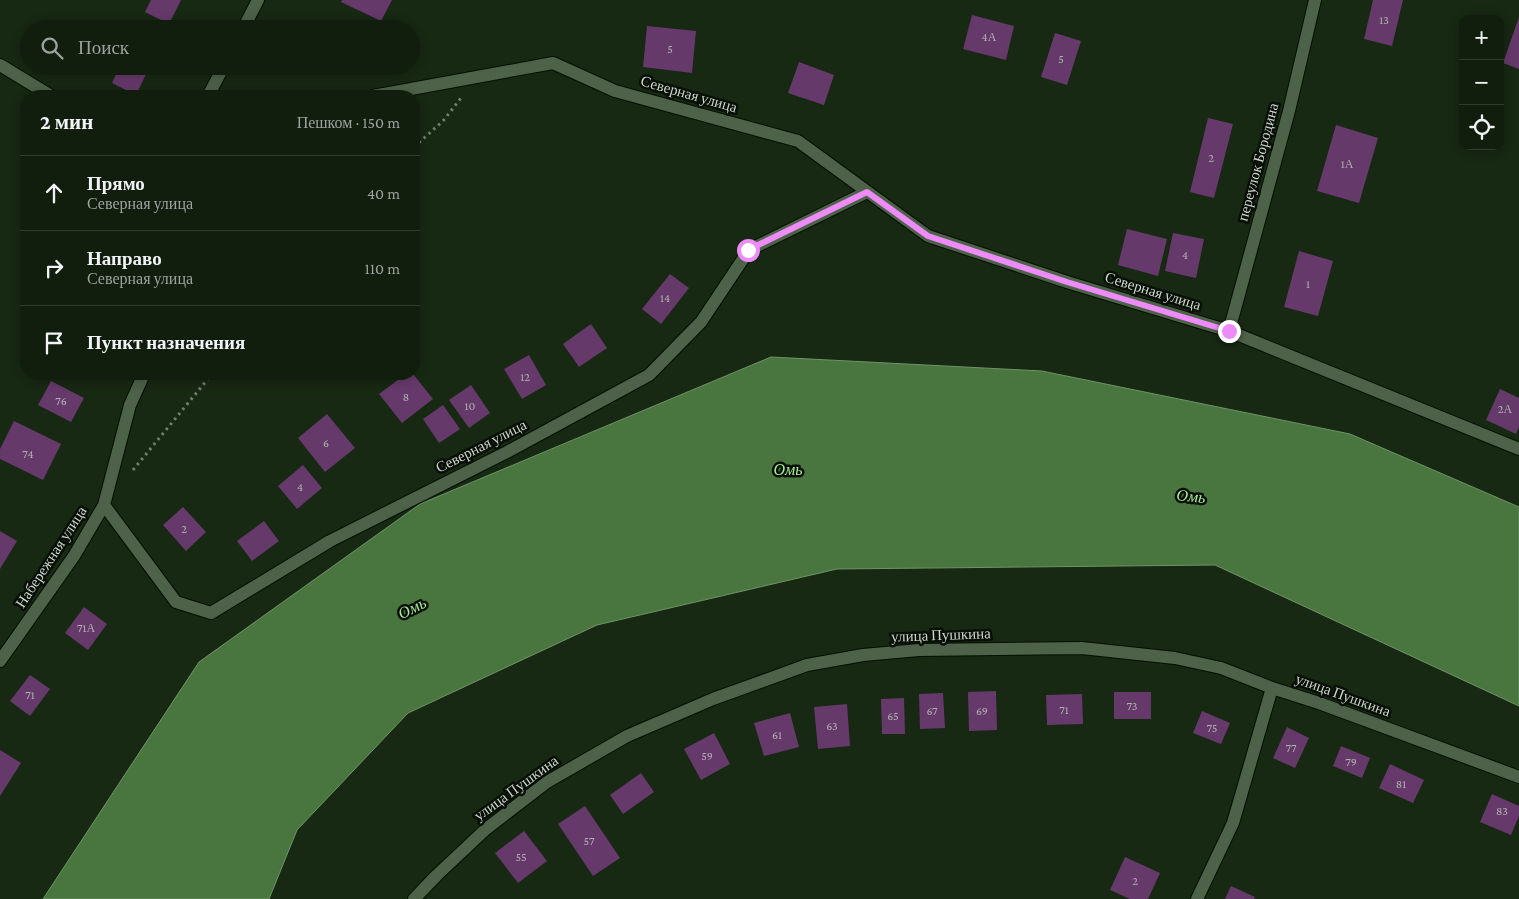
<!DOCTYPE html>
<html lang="ru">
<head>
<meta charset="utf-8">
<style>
  body { margin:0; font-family:"Crimson Pro",serif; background:#1a2717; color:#f1f3f6 }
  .controls { position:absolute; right:15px; top:15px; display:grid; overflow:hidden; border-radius:10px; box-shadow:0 2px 12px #0003 }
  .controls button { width:45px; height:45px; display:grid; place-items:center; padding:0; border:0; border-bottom:1px solid #303c2e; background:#111e0e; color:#f1f3f6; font:25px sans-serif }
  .stop { position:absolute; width:15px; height:15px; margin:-11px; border:4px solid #ed8cf9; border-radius:50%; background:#fff }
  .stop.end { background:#ed8cf9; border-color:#fff; box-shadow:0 1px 5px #0008 }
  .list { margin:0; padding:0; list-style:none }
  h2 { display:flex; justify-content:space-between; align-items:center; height:65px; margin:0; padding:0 20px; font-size:21px }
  h2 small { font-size:16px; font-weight:400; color:#9ca29e }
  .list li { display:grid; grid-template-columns:32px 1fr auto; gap:15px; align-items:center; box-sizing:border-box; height:75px; padding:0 20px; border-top:1px solid #303c2e }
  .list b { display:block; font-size:19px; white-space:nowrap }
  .list p { margin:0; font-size:16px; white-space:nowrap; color:#9ca29e }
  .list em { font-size:16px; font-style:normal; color:#9ca29e }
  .icon { flex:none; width:28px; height:28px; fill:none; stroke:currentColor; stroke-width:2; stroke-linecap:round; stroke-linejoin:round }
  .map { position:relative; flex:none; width:1519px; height:899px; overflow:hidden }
  .search { position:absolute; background:#111e0e; box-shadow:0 2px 12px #0003; left:20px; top:20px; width:400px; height:55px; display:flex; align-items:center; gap:12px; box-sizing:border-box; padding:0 18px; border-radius:28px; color:#9ca29e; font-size:19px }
  .panel { position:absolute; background:#111e0e; box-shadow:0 2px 12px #0003; left:20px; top:90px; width:400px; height:290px; border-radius:20px }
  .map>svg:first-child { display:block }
</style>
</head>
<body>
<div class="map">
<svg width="1519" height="899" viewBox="0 0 1519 899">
  <rect width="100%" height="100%" fill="#172813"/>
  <!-- water -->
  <path fill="#49763e" stroke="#709368" d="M771 357 1042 371 1350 434 1519 507V706L1215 565 837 569 597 625 408 713 297 830 269 899H43L199 662 420 504Z"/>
  <!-- building -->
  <path fill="#66396b" d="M151 0H181L169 24 145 12Z
    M342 0H392L381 21 341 2Z
    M1373 0H1403L1392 46 1364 39Z
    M972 15 1014 26 1006 60 963 49Z
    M1519 17V69L1503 63Z
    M647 26 696 31 692 73 643 67Z
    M1055 33 1081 41 1067 85 1041 77Z
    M799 62 834 75 824 105 788 93Z
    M120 66H150L136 95 112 83Z
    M1208 118 1233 124 1214 198 1190 192Z
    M1336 125 1378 138 1359 203 1317 191Z
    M1127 229 1167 239 1158 276 1118 265Z
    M1173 233 1204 239 1196 278 1165 271Z
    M1299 251 1333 261 1318 316 1284 307Z
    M670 274 689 288 661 324 642 309Z
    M591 324 607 348 579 367 563 344Z
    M529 355 546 385 522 399 504 369Z
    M406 374H413L433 399 402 423 379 394Z
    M51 381 84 398 71 422 38 405Z
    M471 385 490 413 469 428 449 400Z
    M1500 389 1519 398V427L1516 434 1486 420Z
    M443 405 460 429 439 443 423 419Z
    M327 414 355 448 325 472 298 438Z
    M14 421 61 444 43 480 0 459V449Z
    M303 465 322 488 297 509 278 486Z
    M183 507 206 532 186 551 163 525Z
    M264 521 279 541 252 561 237 541Z
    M0 531 17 541 0 569Z
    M84 607 107 624 88 650 65 633Z
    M30 675 50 689 30 716 10 701Z
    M996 691 997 730 969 731 968 692Z
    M1114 692H1151V719H1114Z
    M943 693 945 728 920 729 919 694Z
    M1082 694 1083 724 1047 725 1046 695Z
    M904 698 905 734H882L881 699Z
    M847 704 850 746 818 749 814 707Z
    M1202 711 1230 723 1221 744 1193 733Z
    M790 713 799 747 764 756 754 723Z
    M1287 727 1309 738 1295 768 1273 758Z
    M714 733 730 764 701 780 684 749Z
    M1341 746 1370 758 1362 778 1333 766Z
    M0 750 21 763 0 796Z
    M1390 764 1424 780 1413 803 1379 788Z
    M641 773 654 792 623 814 610 795Z
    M1492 794 1519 806V816L1511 835 1480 822Z
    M585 806 620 858 593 876 558 824Z
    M524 831 547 861 518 883 495 853Z
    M1125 857 1160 873 1148 899H1130L1110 890Z
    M1231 886 1255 897 1254 899H1225Z"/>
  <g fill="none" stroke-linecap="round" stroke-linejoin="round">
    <defs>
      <path id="street" d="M243 29 258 0
        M0 65 51 96
        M208 96 224 66
        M373 96 553 63 615 91 798 141 928 236 1067 282 1229 331 1519 449
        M1229 331 1289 111 1315 0
        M104 505 176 602 211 613 330 541 507 452 649 375 701 322 749 250 867 192
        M0 661 74 556 104 505 130 405 144 374
        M414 899 437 875 486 829 547 782 627 736 713 699 807 665 863 655 919 650 1082 648 1175 658 1221 668 1272 688 1319 703 1519 777
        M1197 899 1233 823 1272 688"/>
    </defs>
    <!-- street casing -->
    <use href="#street" stroke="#031001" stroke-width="14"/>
    <!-- path -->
    <path stroke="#707e6d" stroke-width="3" stroke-dasharray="2.5 4" stroke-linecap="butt" d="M414 147 443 121 461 98
      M133 470 212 374"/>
    <!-- street -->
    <use href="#street" stroke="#4e6149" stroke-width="12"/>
  </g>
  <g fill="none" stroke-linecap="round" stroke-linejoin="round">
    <!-- route -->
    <path stroke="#ed8cf9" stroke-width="6" d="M748 250 867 192 928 236 1067 282 1229 331"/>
  </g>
  <g text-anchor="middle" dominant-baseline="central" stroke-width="5" stroke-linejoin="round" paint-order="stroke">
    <!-- number labels -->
    <g font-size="12" fill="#b2afb2">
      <text x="1384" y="20">13</text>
      <text x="989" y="37">4А</text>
      <text x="670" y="49">5</text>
      <text x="1061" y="59">5</text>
      <text x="1211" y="158">2</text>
      <text x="1347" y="164">1А</text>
      <text x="1185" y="255">4</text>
      <text x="1308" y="284">1</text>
      <text x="665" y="298">14</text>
      <text x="525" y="377">12</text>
      <text x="406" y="397">8</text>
      <text x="61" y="401">76</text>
      <text x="470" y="406">10</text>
      <text x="1505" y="409">2А</text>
      <text x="326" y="443">6</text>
      <text x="28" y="454">74</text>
      <text x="300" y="487">4</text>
      <text x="184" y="529">2</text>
      <text x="86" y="628">71А</text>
      <text x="30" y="695">71</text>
      <text x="1132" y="706">73</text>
      <text x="1064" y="710">71</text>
      <text x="932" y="711">67</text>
      <text x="982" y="711">69</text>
      <text x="893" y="716">65</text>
      <text x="832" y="726">63</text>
      <text x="1212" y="728">75</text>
      <text x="777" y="735">61</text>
      <text x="1291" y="748">77</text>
      <text x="707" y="756">59</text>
      <text x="1351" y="762">79</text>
      <text x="1401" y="784">81</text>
      <text x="1502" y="811">83</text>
      <text x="589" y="841">57</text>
      <text x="521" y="857">55</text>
      <text x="1135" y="881">2</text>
    </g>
    <!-- street labels -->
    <g font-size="15" fill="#cbd6c9" stroke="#070f06">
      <text transform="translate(689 94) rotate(16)">Северная улица</text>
      <text transform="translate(1258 162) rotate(-75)">переулок Бородина</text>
      <text transform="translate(1153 291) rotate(17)">Северная улица</text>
      <text transform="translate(481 446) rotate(-27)">Северная улица</text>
      <text transform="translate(51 557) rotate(-57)">Набережная улица</text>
      <text transform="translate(941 635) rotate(-2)">улица Пушкина</text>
      <text transform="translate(1343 695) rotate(20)">улица Пушкина</text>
      <text transform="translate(516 788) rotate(-36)">улица Пушкина</text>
    </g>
    <!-- water labels -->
    <g font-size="16" font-style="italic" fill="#a9ea99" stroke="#070f06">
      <text x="788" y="469">Омь</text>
      <text transform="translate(1191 496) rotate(6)">Омь</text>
      <text transform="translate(412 608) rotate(-27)">Омь</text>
    </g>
  </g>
</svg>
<div class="controls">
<button>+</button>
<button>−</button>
<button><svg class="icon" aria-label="locate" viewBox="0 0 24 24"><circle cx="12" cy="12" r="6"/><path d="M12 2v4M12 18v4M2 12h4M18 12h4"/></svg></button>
</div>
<div class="stop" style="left:748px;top:250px"></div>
<div class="stop end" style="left:1229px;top:331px"></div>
<div class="search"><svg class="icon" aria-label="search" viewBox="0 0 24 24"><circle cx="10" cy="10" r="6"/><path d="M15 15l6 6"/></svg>Поиск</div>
<section class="panel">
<h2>2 мин<small>Пешком · 150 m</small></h2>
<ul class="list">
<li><svg class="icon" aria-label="ahead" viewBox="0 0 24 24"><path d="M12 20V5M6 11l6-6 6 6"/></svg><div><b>Прямо</b><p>Северная улица</p></div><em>40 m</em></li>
<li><svg class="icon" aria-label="right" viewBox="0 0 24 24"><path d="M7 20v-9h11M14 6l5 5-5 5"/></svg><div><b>Направо</b><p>Северная улица</p></div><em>110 m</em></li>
<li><svg class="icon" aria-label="arrive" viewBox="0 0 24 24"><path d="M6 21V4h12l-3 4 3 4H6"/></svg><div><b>Пункт назначения</b></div></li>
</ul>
</section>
</div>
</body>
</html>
